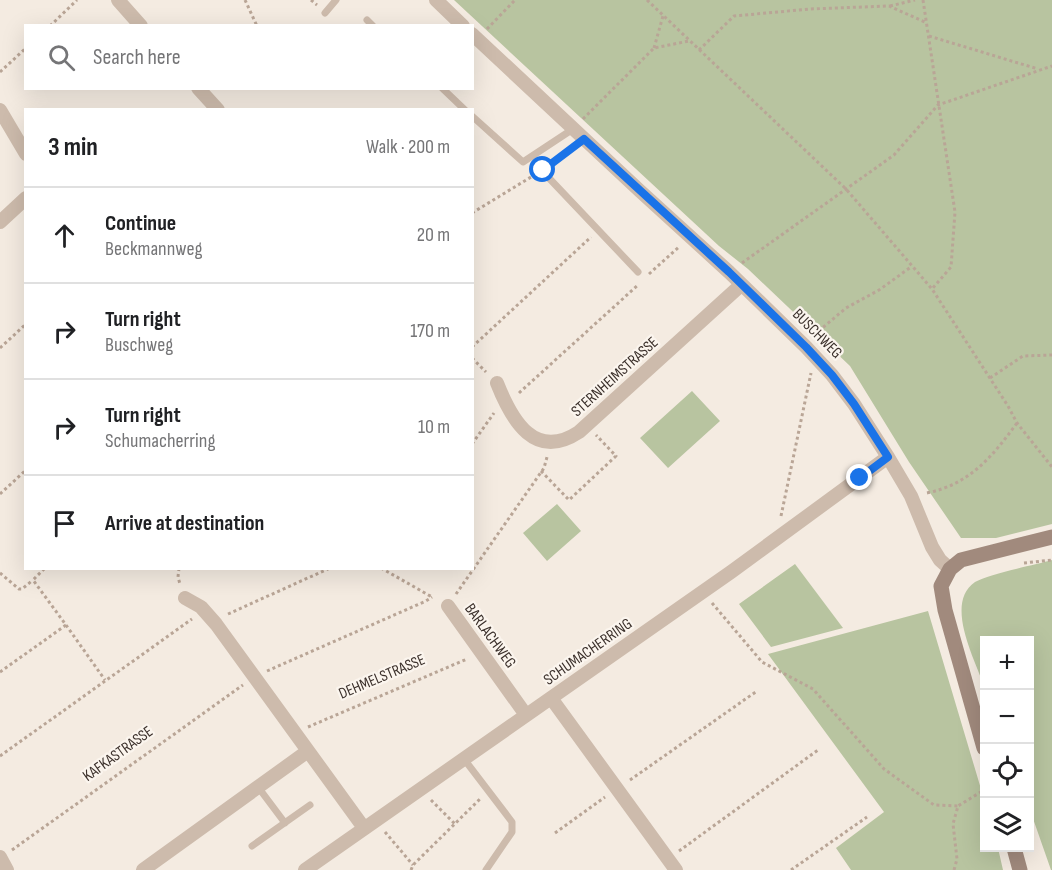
<!DOCTYPE html>
<html lang="en">
<head>
<meta charset="utf-8">
<style>
  body { margin:0; font-family:"Sofia Sans Condensed",sans-serif; background:#f2f2f2; color:#202124 }
  .controls { position:absolute; right:18px; bottom:18px; display:grid; overflow:hidden; border-radius:0px; box-shadow:0 6px 24px #0002 }
  .controls button { width:54px; height:54px; display:grid; place-items:center; padding:0; border:0; border-bottom:2px solid #e0e0e0; background:#fff; color:#202124; font:30px sans-serif }
  .stop { position:absolute; width:18px; height:18px; margin:-14px; border:4px solid #1a73e8; border-radius:50%; background:#fff }
  .stop.end { background:#1a73e8; border-color:#fff; box-shadow:0 2px 6px #0008 }
  .list { margin:0; padding:0; list-style:none }
  h2 { display:flex; justify-content:space-between; align-items:center; height:78px; margin:0; padding:0 24px; font-size:26px }
  h2 small { font-size:20px; font-weight:400; color:#757577 }
  .list li { display:grid; grid-template-columns:39px 1fr auto; gap:18px; align-items:center; box-sizing:border-box; height:96px; padding:0 24px; border-top:2px solid #e0e0e0 }
  .list b { display:block; font-size:22px; white-space:nowrap }
  .list p { margin:0; font-size:20px; white-space:nowrap; color:#757577 }
  .list em { font-size:20px; font-style:normal; color:#757577 }
  .icon { flex:none; width:33px; height:33px; fill:none; stroke:currentColor; stroke-width:2; stroke-linecap:round; stroke-linejoin:round }
  .map { position:relative; flex:none; width:1052px; height:870px; overflow:hidden }
  .search { position:absolute; background:#fff; box-shadow:0 6px 24px #0002; left:24px; top:24px; width:450px; height:66px; display:flex; align-items:center; gap:15px; box-sizing:border-box; padding:0 21px; border-radius:0px; color:#757577; font-size:22px }
  .panel { position:absolute; background:#fff; box-shadow:0 6px 24px #0002; left:24px; top:108px; width:450px; height:462px; border-radius:0px }
  .map>svg:first-child { display:block }
</style>
</head>
<body>
<div class="map">
<svg width="1052" height="870" viewBox="0 0 1052 870">
  <rect width="100%" height="100%" fill="#f4ebe1"/>
  <!-- green -->
  <path fill="#b8c4a0" d="M454 0H1052V524L996 538H961L909 462 850 366 748 269 719 246Z
    M692 391 720 421 668 468 640 438Z
    M557 504 581 531 547 561 523 533Z
    M1052 560V870H1051L1030 810V640H984V686C975 659 944 603 975 582 988 574 1035 565 1052 560Z
    M795 564 843 628 771 647 739 604Z
    M928 611 984 799V848H998L1003 870H851L836 848 884 812 768 654Z"/>
  <g fill="none" stroke-linecap="round" stroke-linejoin="round">
    <!-- path -->
    <path stroke="#b9a596" stroke-width="3" stroke-dasharray="3 3" stroke-linecap="butt" d="M245 0 257 26
      M311 0 317 5
      M647 0 846 189 932 289 1008 406 1017 423 1052 467
      M923 0 955 212 951 267 932 289
      M890 6 915 0
      M50 26 77 0
      M487 29 515 0
      M929 36 1038 69
      M654 48 663 16
      M699 50 734 16 810 9 889 6 927 23
      M0 72 26 48
      M583 119 654 48 689 41
      M549 166 573 148
      M472 213 536 174
      M742 263 894 155 938 105 1052 66
      M649 274 680 246
      M814 335 846 308 879 290 911 267
      M472 347 591 237
      M0 348 26 324
      M472 358 486 372
      M990 378 1023 356 1052 355
      M519 393 638 285
      M472 444 494 413
      M541 471 569 500 616 456 596 435
      M927 493C970 484 992 457 1017 423
      M0 494 26 470
      M781 516 811 373
      M1024 563 1052 560
      M179 568 178 577 180 584
      M381 568 432 597
      M0 573 19 589H22L33 580
      M456 594 544 468 547 457
      M712 603 762 662 813 689 884 769 934 805 958 806
      M228 614 330 568
      M66 625 105 680
      M267 671 426 601 432 597
      M0 672 66 625 33 580 45 568
      M308 727 467 659
      M0 756 192 619
      M630 780 757 691
      M431 800 455 824
      M385 832 413 865
      M555 833 605 797
      M12 850 243 685
      M679 851 818 750
      M411 870 413 865 480 799
      M791 870 867 817
      M954 870 957 859 953 824 958 806 984 790"/>
    <!-- lane -->
    <path stroke="#cdbbac" stroke-width="7" d="M325 13 336 0
      M367 20 373 26
      M442 88 465 110
      M472 116 523 162 573 129
      M547 176 638 272
      M464 759 512 822V832L486 870
      M258 787 285 823
      M252 846 310 805"/>
    <!-- street -->
    <path stroke="#cdbbac" stroke-width="14" d="M118 0 141 26
      M436 0 463 26
      M472 34 640 191 729 272 806 347 832 375 854 404 888 457 911 496 932 547 940 560 950 569
      M198 88 218 110
      M0 110 26 154
      M0 222 26 198
      M497 383C512 421 535 461 579 432L741 285
      M185 598 201 607 216 624 364 828
      M448 606 526 715
      M551 698 676 870
      M0 857 7 870
      M143 870 308 751
      M305 870 731 572 888 457"/>
    <!-- secondary -->
    <path stroke="#a18a7d" stroke-width="15" d="M984 748 945 610 941 586 950 569 961 560 1052 537
      M1014 848 1020 870"/>
  </g>
  <g fill="none" stroke-linecap="round" stroke-linejoin="round">
    <!-- route -->
    <path stroke="#1a73e8" stroke-width="8" d="M543 170 584 139 729 272 806 347 832 375 854 404 888 457 860 478"/>
  </g>
  <g text-anchor="middle" dominant-baseline="central" stroke-width="4.5" stroke-linejoin="round" paint-order="stroke">
    <!-- street labels -->
    <g font-size="16" fill="#3b302b" stroke="#fbf5ee">
      <text transform="translate(817 334) rotate(45)">BUSCHWEG</text>
      <text transform="translate(615 377) rotate(-42)">STERNHEIMSTRASSE</text>
      <text transform="translate(490 636) rotate(54)">BARLACHWEG</text>
      <text transform="translate(588 652) rotate(-35)">SCHUMACHERRING</text>
      <text transform="translate(382 677) rotate(-23)">DEHMELSTRASSE</text>
      <text transform="translate(118 754) rotate(-36)">KAFKASTRASSE</text>
    </g>
  </g>
</svg>
<div class="controls">
<button>+</button>
<button>−</button>
<button><svg class="icon" aria-label="locate" viewBox="0 0 24 24"><circle cx="12" cy="12" r="6"/><path d="M12 2v4M12 18v4M2 12h4M18 12h4"/></svg></button>
<button><svg class="icon" aria-label="layers" viewBox="0 0 24 24"><path d="M12 4l9 5-9 5-9-5zM3 14l9 5 9-5"/></svg></button>
</div>
<div class="stop" style="left:543px;top:170px"></div>
<div class="stop end" style="left:860px;top:478px"></div>
<div class="search"><svg class="icon" aria-label="search" viewBox="0 0 24 24"><circle cx="10" cy="10" r="6"/><path d="M15 15l6 6"/></svg>Search here</div>
<section class="panel">
<h2>3 min<small>Walk · 200 m</small></h2>
<ul class="list">
<li><svg class="icon" aria-label="ahead" viewBox="0 0 24 24"><path d="M12 20V5M6 11l6-6 6 6"/></svg><div><b>Continue</b><p>Beckmannweg</p></div><em>20 m</em></li>
<li><svg class="icon" aria-label="right" viewBox="0 0 24 24"><path d="M7 20v-9h11M14 6l5 5-5 5"/></svg><div><b>Turn right</b><p>Buschweg</p></div><em>170 m</em></li>
<li><svg class="icon" aria-label="right" viewBox="0 0 24 24"><path d="M7 20v-9h11M14 6l5 5-5 5"/></svg><div><b>Turn right</b><p>Schumacherring</p></div><em>10 m</em></li>
<li><svg class="icon" aria-label="arrive" viewBox="0 0 24 24"><path d="M6 21V4h12l-3 4 3 4H6"/></svg><div><b>Arrive at destination</b></div></li>
</ul>
</section>
</div>
</body>
</html>
